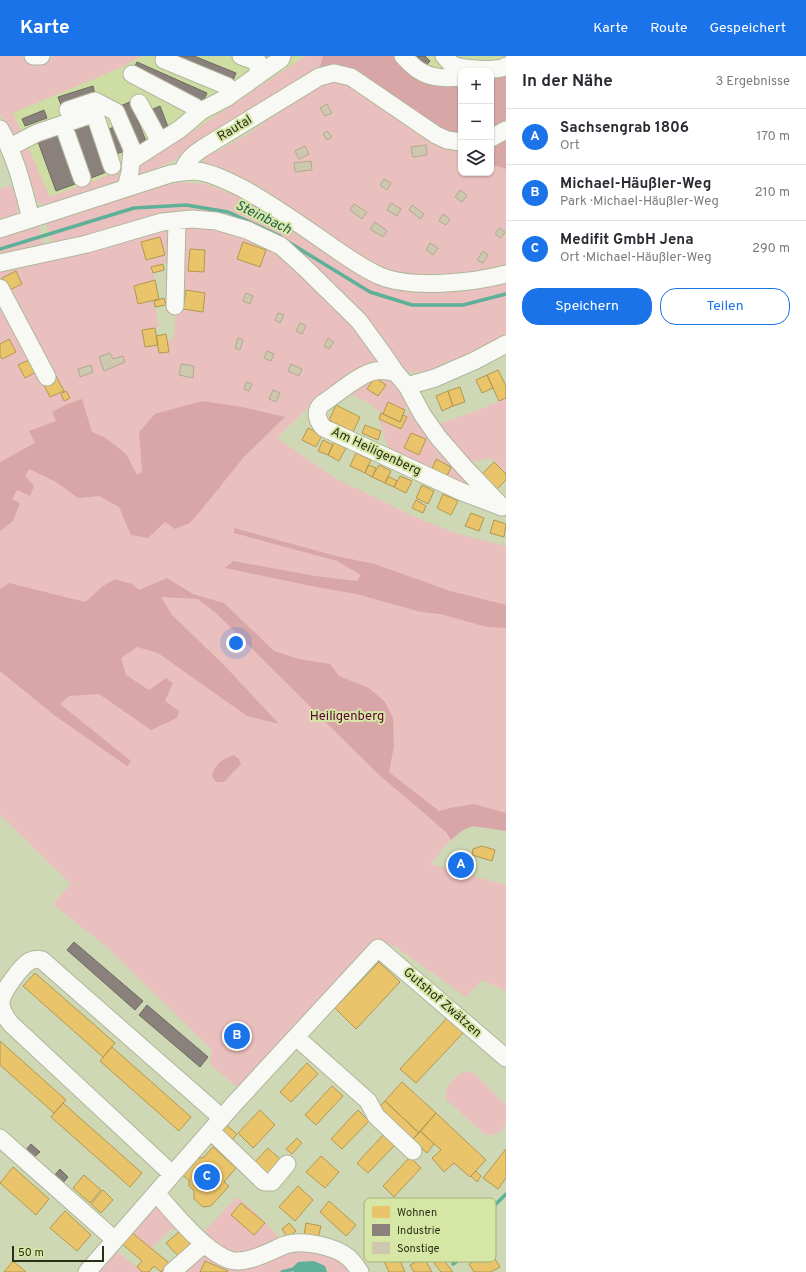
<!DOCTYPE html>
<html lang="de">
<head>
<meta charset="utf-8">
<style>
  body { margin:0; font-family:Overpass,sans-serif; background:#f7f7f7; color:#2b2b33 }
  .controls { position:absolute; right:12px; top:12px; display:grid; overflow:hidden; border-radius:8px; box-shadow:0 1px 3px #0004 }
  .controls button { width:36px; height:36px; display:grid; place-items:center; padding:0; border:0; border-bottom:1px solid #e1e1e2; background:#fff; color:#2b2b33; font:20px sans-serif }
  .scale { position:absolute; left:12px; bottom:10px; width:92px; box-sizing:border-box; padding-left:4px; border:2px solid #2a3016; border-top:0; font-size:11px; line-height:14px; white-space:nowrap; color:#2a3016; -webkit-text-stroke:3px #d6e7a5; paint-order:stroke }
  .you { position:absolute; left:236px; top:587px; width:14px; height:14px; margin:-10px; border:3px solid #fff; border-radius:50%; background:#1a73e8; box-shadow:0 0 0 6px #1a73e833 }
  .badge { display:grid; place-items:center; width:26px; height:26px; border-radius:50%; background:#1a73e8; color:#fff; font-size:13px; font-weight:700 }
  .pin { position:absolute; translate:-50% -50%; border:2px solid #fff; box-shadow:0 1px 4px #0006 }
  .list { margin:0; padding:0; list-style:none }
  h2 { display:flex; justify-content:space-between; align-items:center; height:52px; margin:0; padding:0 16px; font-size:17px }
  h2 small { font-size:13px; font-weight:400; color:#7c7c81 }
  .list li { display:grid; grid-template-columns:26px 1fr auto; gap:12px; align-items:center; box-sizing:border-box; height:56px; padding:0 16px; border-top:1px solid #e1e1e2 }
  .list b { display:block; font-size:15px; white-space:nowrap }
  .list p { margin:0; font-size:13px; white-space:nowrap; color:#7c7c81 }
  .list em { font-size:13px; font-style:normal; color:#7c7c81 }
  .actions { display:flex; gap:8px; padding:12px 16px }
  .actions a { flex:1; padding:9px 0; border:1px solid #1a73e8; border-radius:16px; text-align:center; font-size:14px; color:#1a73e8 }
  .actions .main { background:#1a73e8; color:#fff }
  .icon { flex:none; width:22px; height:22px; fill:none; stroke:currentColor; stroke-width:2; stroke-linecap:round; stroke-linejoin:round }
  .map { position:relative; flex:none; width:506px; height:1216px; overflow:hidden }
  header { display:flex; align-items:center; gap:24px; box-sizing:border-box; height:56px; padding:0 20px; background:#1a73e8; color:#fff }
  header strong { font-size:19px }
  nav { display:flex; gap:22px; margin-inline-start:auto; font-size:14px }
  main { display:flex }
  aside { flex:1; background:#fff }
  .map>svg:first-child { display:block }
</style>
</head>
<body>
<header>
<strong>Karte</strong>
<nav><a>Karte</a><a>Route</a><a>Gespeichert</a></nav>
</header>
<main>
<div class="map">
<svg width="506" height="1216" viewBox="0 0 506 1216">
  <rect width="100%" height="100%" fill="#cfd8b4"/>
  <!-- built -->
  <path fill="#cedda4" d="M142 0H305L181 83 117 116 50 141 12 57 122 11Z
    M395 0H506V15H461V25Z"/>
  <!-- green -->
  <path fill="#e9c0bd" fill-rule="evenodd" d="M0 0H25L45 5 54 0H142L122 11 13 57 50 141 117 116 181 83 305 0H323L318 17 172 105 155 113 48 150 38 146 36 143 24 106 0 57Z
    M338 25 347 27 444 88 461 97V117H491V108L506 113V214L450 219 406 221 383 215 219 114 203 106 206 100 216 96 245 80 318 29Z
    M179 126 206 128 256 147 378 225 506 223V282L433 317 399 315 312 348 277 382 335 422 413 460 458 478 506 490V775C498 773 480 769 472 771 454 775 442 795 431 808L506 829V935L482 924 466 941 396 891 381 885 239 1033 210 1008 212 994 108 892 53 848 71 828 0 759V212L173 169 172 206 152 211 155 224 134 230 138 248 154 245 159 271 142 274 145 291 158 289 159 297 169 296 167 285 174 283 179 169 216 159 53 192 46 167 155 130Z
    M12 129 17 146 18 158 0 165V133Z
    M39 170 45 194 0 202V182Z
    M370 320 393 321 409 345 405 354 388 346 383 358 369 347 344 335Z
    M506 342V418L491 402 467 407 436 369 476 355Z
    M412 350 481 437 390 398 379 363 401 372ZM411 377 426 383 419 399 405 393Z
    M466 1015 474 1017 506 1049C506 1055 506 1061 506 1066 504 1077 492 1082 483 1077L447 1044C441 1033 456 1019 466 1015Z
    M237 1141 254 1155 278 1180V1186L232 1200 203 1177ZM241 1147 264 1167 254 1179 231 1159Z
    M155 1147 199 1186 192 1191 180 1175 171 1173 151 1193 130 1175Z
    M321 1192 355 1216H327L325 1210 291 1213 294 1216H227L206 1205 200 1216H176L202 1195 212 1200Z
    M114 1193 142 1216H94Z"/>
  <!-- forest -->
  <path fill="#d9a6a8" d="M323 0H395L461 25V81L449 80 400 47 318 17Z
    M506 15V67L491 76V20Z
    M506 80V113L491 108V87Z
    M82 343 92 376 106 382 126 398 137 419 142 416 139 376 155 358 202 345 242 351 285 361 244 401 198 458 190 467 175 473 165 466 148 482 131 479 119 451 99 440 78 442 56 426 29 413 25 420 34 430 30 440 17 434 12 443 20 447 13 465 0 475V406L35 387 29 375 56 365 52 356 65 349Z
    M234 472 336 500 375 508 450 535 506 549V572L487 571 440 558 421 556 356 538 311 530 225 512 233 505 315 520 357 525 361 519 337 505 234 477Z
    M167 522 193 538 224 547 274 595 299 603 330 608 339 620 369 632 385 646 393 662 394 690 389 716 439 755 450 752 474 748 506 757V775L473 770 463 774 451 784 446 776 377 717 217 558 198 543 161 541 172 559 224 609 279 668 247 660 158 597 137 591 121 602 126 619 149 634 166 622 173 627 165 645 179 655 177 662 151 674 99 638 69 640 60 648 131 705 127 710 54 659 0 615V533L9 527 85 546 103 530 115 523 132 528 139 534Z
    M234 699 239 703 241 708 224 726H216L212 720C216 707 221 704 234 699Z"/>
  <!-- water -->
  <path fill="#5eb099" d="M314 1205 325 1210 327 1216H294L291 1213 298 1206Z"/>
  <!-- homes -->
  <path fill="#e9c46a" stroke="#b09851" d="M160 181 165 199 146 204 141 186Z
    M243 186 266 194 260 211 237 203Z
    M190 193 205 194 204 216 188 215Z
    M163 208 164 214 153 217 151 211Z
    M16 215 22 228 8 235 2 222Z
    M155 224 159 243 138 248 134 230Z
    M186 234 205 237 203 256 183 253Z
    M164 242 166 249 155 251 154 245Z
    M155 272 158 289 145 291 142 274Z
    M166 278 169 296 159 297 156 280Z
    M9 283 16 296 2 303 0 300V288Z
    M33 302 40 314 25 322 18 309Z
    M498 314 506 330V342L499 345 487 319Z
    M487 319 493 332 482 337 476 324Z
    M56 320 64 335 50 341 43 327Z
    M375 321 386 329 378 340 367 333Z
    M460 331 465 346 453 350 448 335Z
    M66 335 70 342 64 345 61 338Z
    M448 335 453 350 442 355 436 340Z
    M388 346 405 354 400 366 383 358Z
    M336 349 360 361 353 376 329 364Z
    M381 357 400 366 403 359 407 361 401 373 379 363Z
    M365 369 381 375 378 384 362 377Z
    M308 372 322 379 316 391 302 384Z
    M411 377 426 383 419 399 404 392Z
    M323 384 333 389 328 399 318 395Z
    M334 386 346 392 339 405 328 399Z
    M356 397 371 404 365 417 350 410Z
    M436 403 451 411 447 420 432 413Z
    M494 406 506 418V424L496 434 481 419Z
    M368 409 376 412 372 421 365 417Z
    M379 409 391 415 385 427 372 421Z
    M388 420 397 425 394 431 385 427Z
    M400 420 412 425 406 437 394 431Z
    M422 429 434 435 428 448 416 442Z
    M443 438 458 445 451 459 437 452Z
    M416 444 426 450 423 457 412 452Z
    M471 457 484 462 479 475 465 470Z
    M494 464 506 468 504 481 490 477Z
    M482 790 495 794 492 805 472 799 473 793Z
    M379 906 400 926 356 973 335 952Z
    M35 917 115 987 103 1001 23 930Z
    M447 962 463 977 416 1027 400 1013Z
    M0 985 66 1044 54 1057 0 1009Z
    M112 991 191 1061 179 1075 100 1005Z
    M307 1007 318 1018 291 1046 280 1036Z
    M402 1026 436 1057 419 1077 385 1045Z
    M332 1030 343 1040 316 1069 305 1059Z
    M385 1045 419 1077 412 1084 378 1052Z
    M63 1047 142 1117 130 1131 51 1061Z
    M260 1054 275 1069 253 1092 238 1077Z
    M358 1054 369 1065 342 1093 331 1083Z
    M436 1057 486 1104 470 1121 454 1107 444 1116 432 1102 441 1094 420 1075Z
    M225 1068 237 1078 231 1086 219 1075Z
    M420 1075 434 1088 427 1097 412 1084Z
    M384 1078 395 1089 368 1117 357 1107Z
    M297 1082 302 1087 292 1098 286 1093Z
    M213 1091 236 1112 224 1126 229 1130 211 1150 203 1151 194 1143V1135L189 1130V1124L181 1118 194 1104 204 1101Z
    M268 1092 281 1104 268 1119 254 1107Z
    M506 1093V1122L498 1133 483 1122Z
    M321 1100 339 1116 325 1132 306 1116Z
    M410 1101 421 1112 394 1141 383 1130Z
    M13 1111 49 1143 36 1159 0 1127Z
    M476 1115 481 1120 477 1126 471 1120Z
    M84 1119 101 1134 90 1147 73 1132Z
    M298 1130 313 1144 295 1165 279 1151Z
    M103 1134 113 1144 101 1157 91 1148Z
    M329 1145 356 1169 346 1180 320 1156Z
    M241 1147 265 1167 254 1179 231 1159Z
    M65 1155 91 1179 77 1195 50 1172Z
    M289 1167 296 1175 288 1182 282 1173Z
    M306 1167 321 1170 318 1182 304 1179Z
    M130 1175 169 1207 161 1216 154 1210 149 1216H142L137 1211 142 1205 120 1186Z
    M180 1175 193 1191 180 1202 166 1187Z
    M396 1196 405 1216H389L383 1203Z
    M493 1200 500 1211 491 1216H474L469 1208 481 1201 483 1206Z
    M424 1202 432 1216H414L410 1209Z
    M442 1202 453 1216H441L434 1207Z
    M13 1205 26 1216H4Z
    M205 1205 228 1215 227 1216H200Z"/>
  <!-- industry -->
  <path fill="#8a817c" stroke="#6d695d" d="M170 0H194L236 17 232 27Z
    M410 0H425L430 5 423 13Z
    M137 6 207 37 203 46 133 14Z
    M93 30 95 38 61 49 58 41Z
    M130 46 146 85 136 89 120 50Z
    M160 50 170 76 161 79 151 54Z
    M44 54 47 62 25 70 22 63Z
    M90 63 109 115 91 122 72 69Z
    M116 70 125 95 116 98 107 74Z
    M57 76 75 128 56 135 37 83Z
    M74 886 143 945 135 954 67 894Z
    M147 949 208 1001 200 1011 139 959Z
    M31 1088 40 1096 33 1102 25 1095Z
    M60 1113 68 1121 62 1128 54 1120Z"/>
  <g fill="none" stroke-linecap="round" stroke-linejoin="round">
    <!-- stream -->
    <path stroke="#5eb099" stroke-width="3.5" d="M285 184 370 236 412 249H463L506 238
      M0 193 134 152 186 149 228 156 280 180
      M453 1208 471 1195 476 1189 488 1162 489 1155 506 1138
      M282 1216 294 1213"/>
  </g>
  <!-- building -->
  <path fill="#cec8af" stroke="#b0aa91" d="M327 48 332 57 325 60 320 52Z
    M327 75 332 81 327 84 323 78Z
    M426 89 427 99 413 101 411 91Z
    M305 90 309 98 299 103 295 95Z
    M311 105 312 114 295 116 294 107Z
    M384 123 391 127 387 134 380 129Z
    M460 134 467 139 462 146 455 141Z
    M391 147 401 153 397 160 387 154Z
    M354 148 367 156 362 163 350 154Z
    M412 149 424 158 421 163 409 154Z
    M443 158 450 163 446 169 439 165Z
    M375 166 387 175 383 181 370 173Z
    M499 172 505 176 501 182 495 178Z
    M430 187 438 192 433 199 426 194Z
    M483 195 488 199 483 207 477 204Z
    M246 237 253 240 250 248 243 245Z
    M278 257 284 259 280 267 275 264Z
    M300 267 306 270 302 278 296 275Z
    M238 282 243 284 240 294 235 292Z
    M328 282 334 286 329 293 324 290Z
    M267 295 274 298 271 305 264 302Z
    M110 297 113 303 123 300 125 306 104 315 99 301Z
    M181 308 194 310 193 322 179 319Z
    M291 308 302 313 299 320 288 315Z
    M91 309 93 316 80 321 78 313Z
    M246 326 252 328 249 335 244 333Z
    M273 334 280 337 276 346 269 343Z"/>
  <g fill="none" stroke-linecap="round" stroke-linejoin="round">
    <defs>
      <path id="minor" d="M33 0H41
        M241 0 258 6V18
        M403 0C408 5 414 12 420 15 432 23 448 22 461 21
        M444 0C447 3 450 7 453 9 462 13 499 16 506 10
        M164 4 227 30 233 36
        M132 18 195 51 198 58
        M139 47 160 86
        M68 54 95 45 116 56 132 93 130 116 126 132
        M63 68 82 122
        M0 73C16 101 23 132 31 163
        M491 82 506 74
        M10 91 37 77 90 59 96 62 112 110
        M132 104 180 73 201 55 226 42 281 3 282 0
        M183 115C186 104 194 98 203 92L319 21 334 17 351 21 436 79 447 84 461 86
        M0 173 170 118C179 116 187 115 197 115 212 117 228 125 242 132 273 149 302 170 331 190 347 201 362 212 380 220 412 233 473 227 506 218
        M0 207 87 188 162 166 192 163 216 165 247 174 281 190 304 211 359 265 383 298 396 317 407 330 422 358 438 381 464 411 502 451 460 435 324 372C317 365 314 355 322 348 336 339 359 318 375 315 382 314 389 315 396 317
        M0 232 47 321
        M175 250 177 165
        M407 330 435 322 474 305 506 288
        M296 981 368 1045 376 1060 413 1095
        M211 1075 264 1126H272L287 1108
        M0 1082 115 1184
        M172 1118 11 968C6 962 1 954 1 946 2 936 21 910 30 905 34 903 38 903 42 904L222 1062
        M156 1137C174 1157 205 1196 230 1204 246 1209 270 1195 285 1189 302 1183 335 1190 349 1202 353 1206 357 1211 360 1216
        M87 1216 234 1048 378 892 506 1002
        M172 1216 204 1188"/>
    </defs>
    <!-- minor casing -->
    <use href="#minor" stroke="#afb69a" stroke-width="19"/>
    <!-- minor -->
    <use href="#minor" stroke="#f8f9f4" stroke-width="17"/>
  </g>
  <g text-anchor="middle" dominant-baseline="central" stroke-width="4" stroke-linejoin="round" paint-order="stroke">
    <!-- street labels -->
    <g font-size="13" fill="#2a3016" stroke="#d6e7a5">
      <text transform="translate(235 73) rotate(-31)">Rautal</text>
      <text transform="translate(376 396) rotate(25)">Am Heiligenberg</text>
      <text transform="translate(442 947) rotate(41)">Gutshof Zwätzen</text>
    </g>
    <!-- park labels -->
    <g font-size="13" fill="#5c002d" stroke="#d6e7a5">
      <text x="347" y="661">Heiligenberg</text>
    </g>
    <!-- water labels -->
    <g font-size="14" font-style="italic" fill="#245e54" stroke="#d6e7a5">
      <text transform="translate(263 162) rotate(26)">Steinbach</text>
    </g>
  </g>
  <!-- legend -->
  <rect x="364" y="1142" width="132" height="64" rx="6" fill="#d6e7a5" stroke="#a2b07a" stroke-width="1"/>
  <rect x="372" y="1150" width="18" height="12" fill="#e9c46a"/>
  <rect x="372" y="1168" width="18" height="12" fill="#8a817c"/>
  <rect x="372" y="1186" width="18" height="12" fill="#cec8af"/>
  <g font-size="11" fill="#2a3016">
    <text x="397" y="1160">Wohnen</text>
    <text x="397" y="1178">Industrie</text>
    <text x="397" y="1196">Sonstige</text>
  </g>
</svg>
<div class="controls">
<button>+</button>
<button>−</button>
<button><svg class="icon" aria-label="layers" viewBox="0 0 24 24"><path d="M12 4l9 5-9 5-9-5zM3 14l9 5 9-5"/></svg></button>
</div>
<div class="scale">50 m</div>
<div class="you"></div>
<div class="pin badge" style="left:461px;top:809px">A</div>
<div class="pin badge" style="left:237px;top:980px">B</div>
<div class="pin badge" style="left:207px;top:1121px">C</div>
</div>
<aside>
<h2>In der Nähe<small>3 Ergebnisse</small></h2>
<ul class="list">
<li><span class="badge">A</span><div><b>Sachsengrab 1806</b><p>Ort</p></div><em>170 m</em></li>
<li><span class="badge">B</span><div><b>Michael-Häußler-Weg</b><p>Park · Michael-Häußler-Weg</p></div><em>210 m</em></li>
<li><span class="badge">C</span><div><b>Medifit GmbH Jena</b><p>Ort · Michael-Häußler-Weg</p></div><em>290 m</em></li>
</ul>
<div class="actions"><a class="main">Speichern</a><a>Teilen</a></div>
</aside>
</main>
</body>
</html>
